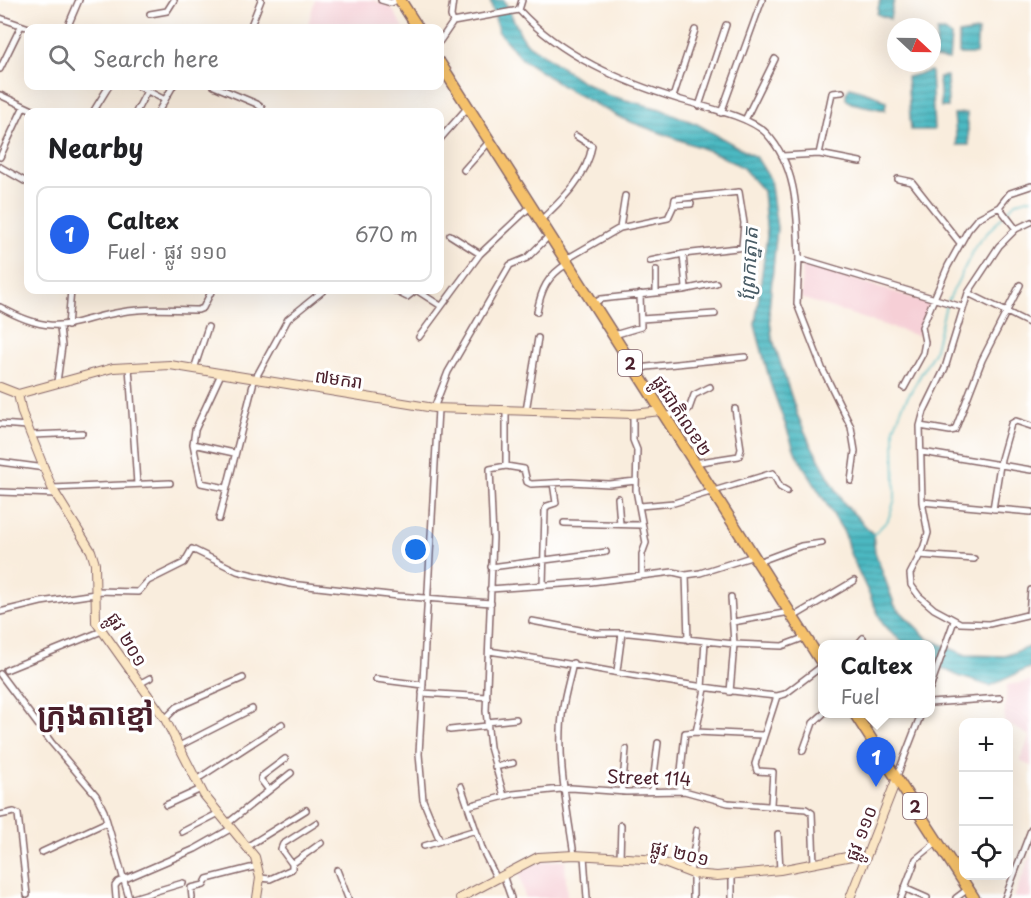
<!DOCTYPE html>
<html lang="en">
<head>
<meta charset="utf-8">
<style>
  body { margin:0; font-family:"Playpen Sans","Noto Sans Khmer",sans-serif; background:#f6f6f6; color:#202124 }
  .controls { position:absolute; right:18px; bottom:18px; display:grid; overflow:hidden; border-radius:12px; box-shadow:0 6px 24px #0002 }
  .controls button { width:54px; height:54px; display:grid; place-items:center; padding:0; border:0; border-bottom:2px solid #e0e0e0; background:#fff; color:#202124; font:30px sans-serif }
  .compass { position:absolute; left:887px; top:18px; width:54px; height:54px; border-radius:50%; background:#fff; box-shadow:0 6px 24px #0002; rotate:112deg }
  .you { position:absolute; left:416px; top:550px; width:21px; height:21px; margin:-15px; border:4px solid #fff; border-radius:50%; background:#1a73e8; box-shadow:0 0 0 9px #1a73e833 }
  .badge { display:grid; place-items:center; width:39px; height:39px; border-radius:50%; background:#2563eb; color:#fff; font-size:20px; font-weight:700 }
  .pin { position:absolute; translate:-50% -50px; filter:drop-shadow(0 2px 3px #0008) }
  .pin::after { content:''; position:absolute; top:32px; width:21px; height:18px; background:inherit; clip-path:polygon(0 0,100% 0,50% 100%) }
  .popup { position:absolute; left:818px; top:640px; width:117px; height:78px; box-sizing:border-box; display:grid; place-content:center; border-radius:12px; background:#fff; filter:drop-shadow(0 2px 4px #0005); font-size:20px; white-space:nowrap; color:#757577 }
  .popup b { font-size:22px; color:#202124 }
  .popup::after { content:''; position:absolute; left:50%; top:100%; margin-left:-12px; border:12px solid transparent; border-top-color:#fff }
  .list { margin:0; padding:0; list-style:none }
  h2 { display:flex; justify-content:space-between; align-items:center; height:78px; margin:0; padding:0 24px; font-size:26px }
  h2 small { font-size:20px; font-weight:400; color:#757577 }
  .list li { display:grid; grid-template-columns:39px 1fr auto; gap:18px; align-items:center; box-sizing:border-box; height:96px; margin:0 12px 12px; padding:0 12px; border:2px solid #e0e0e0; border-radius:12px }
  .list b { display:block; font-size:22px; white-space:nowrap }
  .list p { margin:0; font-size:20px; white-space:nowrap; color:#757577 }
  .list em { font-size:20px; font-style:normal; color:#757577 }
  .icon { flex:none; width:33px; height:33px; fill:none; stroke:currentColor; stroke-width:2; stroke-linecap:round; stroke-linejoin:round }
  .map { position:relative; flex:none; width:1031px; height:898px; overflow:hidden }
  .search { position:absolute; background:#fff; box-shadow:0 6px 24px #0002; left:24px; top:24px; width:420px; height:66px; display:flex; align-items:center; gap:15px; box-sizing:border-box; padding:0 21px; border-radius:12px; color:#757577; font-size:22px }
  .panel { position:absolute; background:#fff; box-shadow:0 6px 24px #0002; left:24px; top:108px; width:420px; height:186px; border-radius:12px }
  .map>svg:first-child { display:block }
</style>
</head>
<body>
<div class="map">
<svg width="1031" height="898" viewBox="0 0 1031 898">
  <defs>
    <pattern id="water-rules" width="6" height="5" patternUnits="userSpaceOnUse" patternTransform="scale(1.5)"><rect width="6" height="5" fill="#4bb9c2"/><path d="M0 2.5h6" fill="none" stroke="#40969e"/></pattern>
  </defs>
  <rect width="100%" height="100%" fill="#fff"/>
  <filter id="ink" filterUnits="userSpaceOnUse"><feTurbulence type="fractalNoise" baseFrequency=".0167" numOctaves="2"/><feDisplacementMap in="SourceGraphic" scale="12" xChannelSelector="R" yChannelSelector="G"/><feConvolveMatrix kernelMatrix="1 2 1 2 8 2 1 2 1" color-interpolation-filters="sRGB"/></filter>
  <filter id="wash" filterUnits="userSpaceOnUse"><feTurbulence type="fractalNoise" baseFrequency=".008" numOctaves="4" result="noise"/><feDisplacementMap in="SourceGraphic" scale="24" xChannelSelector="R" yChannelSelector="G"/><feGaussianBlur stdDeviation="1.35" result="paint"/><feColorMatrix in="noise" values="0 0 0 0 0 0 0 0 0 0 0 0 0 0 0 0 0 1.4 0 .05"/><feComposite in="paint" operator="in"/></filter>
  <g filter="url(#wash)">
    <rect width="100%" height="100%" fill="#f9eddd"/>
    <!-- built -->
    <path fill="#f6cfd6" d="M315 0H372L390 6 404 28H307Z
      M806 264 927 302 929 305 918 336 801 298 802 267Z
      M1031 681V766L1020 761 1030 736 1004 722 1007 685Z
      M1031 854V898H1014Z
      M565 860 567 898H525L519 872 538 862Z"/>
    <!-- water -->
    <path fill="url(#water-rules)" stroke="#4a6c76" stroke-width="1.5" d="M490 0H504L524 41 580 80 607 95 660 109 697 124 757 158 770 179 777 228 769 310 772 337 797 414 810 443 843 502 873 534 875 552 895 606 928 639 966 655 1005 656 1031 646V667L990 686 958 676 930 662V644H904L883 624 849 551 845 534 796 454 771 385 755 325 767 236 763 191 742 167 715 153 623 119 567 89 522 59 499 33Z
      M880 0H894L890 19 877 14Z
      M937 31H945L951 36 949 60 935 58Z
      M978 31 976 54H959V34Z
      M931 71 934 130H911L907 77Z
      M947 76 948 107H941L939 77Z
      M850 87 875 95 886 102 885 110 851 103 846 99V93Z
      M967 113 969 145H957L954 114Z"/>
    <g fill="none" stroke-linecap="round" stroke-linejoin="round">
      <!-- stream -->
      <path stroke="#4bb9c2" stroke-width="1.5" d="M1007 212 1016 202 1031 198
        M948 301 976 245 1003 216
        M872 536 888 520 895 499 894 428 903 405 934 352 946 305"/>
    </g>
  </g>
  <g filter="url(#ink)">
    <g fill="none" stroke-linecap="round" stroke-linejoin="round">
      <defs>
        <path id="street" d="M381 0 391 3 397 0
          M453 0 451 16 453 22
          M519 10 522 0
          M150 14 167 11 174 0
          M0 18 29 28
          M67 28 79 0
          M250 28 261 0
          M440 41 453 22 519 10C561 56 622 82 681 100 704 107 749 116 766 133 798 167 797 214 799 258L962 307
          M0 69 21 26
          M138 86 165 100
          M214 86 257 104 262 108V112
          M0 95 37 112
          M673 97 695 30
          M699 106 726 25
          M93 112 109 86
          M136 112 147 91
          M158 112 173 86
          M721 113 762 0
          M745 120 775 59
          M440 139 468 107
          M819 154 832 93 842 92
          M782 156 819 154 860 162
          M0 157 24 106
          M0 167 28 183
          M464 170 489 142
          M898 179 912 182 960 243
          M674 205 675 199 739 192 744 223 742 247
          M999 207 1016 229
          M541 220C562 200 587 177 592 146L576 136
          M1031 222 1016 229 999 246 968 293 945 368 924 411 920 426 922 502 928 533 923 549 910 574 911 585 919 596 934 609 960 623 989 624 1031 614
          M620 228 625 196
          M450 235 480 254
          M799 258 797 304 822 368 851 427 855 451 851 481
          M565 260 620 228 668 218 674 205 691 204
          M650 261 683 254
          M656 270V293
          M393 290 407 297 416 290 441 306
          M683 290 716 283
          M968 293 1031 324
          M593 304 601 299 683 290 686 288 683 254 746 247
          M0 307C65 344 76 314 138 310 157 308 178 310 198 310L203 308 212 290
          M537 312C541 290 547 276 567 264
          M641 319 715 314
          M68 326 71 290
          M614 335 641 327 640 294
          M419 337 480 254 531 206
          M129 367 137 484
          M194 369 208 327
          M637 371 647 367 745 357
          M221 374 195 430 193 444 234 453
          M57 382 62 346 60 327
          M904 388 923 353 925 342 922 327 948 266 968 230 978 218 999 207 1010 193 1031 186
          M434 408 448 372 510 265 527 258 549 236
          M438 409 419 754 423 800 440 841
          M526 411 538 338
          M633 414V440L637 450 636 490 646 543 642 554V575
          M666 416 689 409 694 395 710 387
          M0 424 28 426
          M920 426 950 431 955 430 982 360 1020 285
          M32 435 82 433
          M193 444 201 483 226 488
          M922 452 1031 470
          M0 462 45 468
          M694 463 739 456 741 449 735 409
          M506 466V411
          M52 488 170 483
          M0 492 56 494
          M618 498 620 524
          M922 502 1031 512
          M640 506 674 503 773 473 780 487 787 491
          M993 509 1001 459 1011 424 1016 421 1031 426
          M219 519 254 381 288 319 324 290
          M564 523 640 525
          M919 555 974 559
          M758 562 801 546 822 543
          M491 567 606 552
          M686 575 688 640
          M543 585 545 510 547 506 556 503 553 483
          M490 589 591 582 673 572 686 575 700 573 754 556
          M96 591 138 592 148 581 184 563 192 549 237 571 290 584 398 596 491 603
          M0 612 41 602 95 594
          M1029 614 1031 590
          M793 617 854 581
          M532 621 596 633H629L734 644 782 646 806 637
          M733 622 790 612
          M858 644 863 638
          M489 651C585 665 680 687 777 696L785 694 822 666
          M573 663C570 678 565 693 563 708 556 755 567 808 574 855
          M6 670 102 631
          M617 671 622 633
          M0 674 51 742 96 795 104 811 129 898
          M376 679 423 685
          M139 684 150 678
          M702 688 705 641
          M930 688 954 621
          M730 692 734 644 731 597
          M422 693 487 697
          M930 703 1000 698
          M165 719 177 707 243 678
          M487 722 516 719
          M450 730 487 726
          M696 732 705 689
          M179 746 252 709
          M803 751 813 723 823 714
          M495 767 513 763
          M897 776 921 714
          M196 780 282 724
          M461 786 483 851 497 879
          M268 789 261 780V777L285 759
          M679 790 685 733 696 732 762 735
          M652 791 658 743
          M622 792 626 749
          M504 796 490 747 486 711 493 538 490 469 506 466 524 469 527 482 531 484 570 482 609 484 636 481
          M771 804 773 772 757 771 755 764 777 696
          M166 805 201 789
          M468 806 513 794 571 788 626 792 684 791 728 803 806 809 812 813 814 864
          M0 815 14 812 18 814 27 895
          M228 823 291 773
          M182 832 219 813
          M778 834 780 870
          M248 846 306 810
          M424 846 476 830
          M42 852 107 822
          M584 856 587 898
          M620 858 621 825
          M292 864 281 849 283 844 316 823
          M337 870 348 898
          M690 873 697 830
          M732 874V898
          M503 875 511 898
          M260 878 270 879 292 869V864L321 843
          M904 888 927 898
          M116 898 115 886 118 882 195 849 232 828
          M133 898 183 883
          M192 898 191 888 204 885 207 879 258 866
          M693 898V874
          M901 898 916 859 938 841
          M956 898 968 889
          M1005 898 1031 830"/>
        <path id="secondary" d="M0 387 18 394 22 413 52 488 91 551 95 564 96 622 165 719 204 795 255 857 260 878 257 898
          M18 394 113 368 170 365 434 408 633 414 661 411
          M460 898 538 857 574 855 644 859 659 861 693 874 717 876 780 870 857 855 866 858
          M850 898 897 778"/>
        <path id="highway" d="M400 0 418 28
          M440 63 822 663
          M855 714 974 898"/>
      </defs>
      <!-- street casing -->
      <use href="#street" stroke="#876769" stroke-width="8"/>
      <!-- secondary casing -->
      <use href="#secondary" stroke="#876769" stroke-width="10"/>
      <!-- highway casing -->
      <use href="#highway" stroke="#876769" stroke-width="13"/>
      <!-- street -->
      <use href="#street" stroke="#fff" stroke-width="5"/>
      <!-- secondary -->
      <use href="#secondary" stroke="#fbe6c4" stroke-width="8"/>
      <!-- highway -->
      <use href="#highway" stroke="#f5c16b" stroke-width="10"/>
    </g>
  </g>
  <g text-anchor="middle" dominant-baseline="central" stroke-width="6" stroke-linejoin="round" paint-order="stroke">
    <!-- shield labels -->
    <g fill="#fff" stroke="#80626b" stroke-width="1.5">
      <rect x="618" y="350" width="24" height="26" rx="4.5"/>
      <rect x="903" y="793" width="24" height="26" rx="4.5"/>
    </g>
    <g font-size="16" font-weight="bold" fill="#4a1f2b">
      <text x="630" y="363">2</text>
      <text x="915" y="806">2</text>
    </g>
    <!-- street labels -->
    <g font-size="18" fill="#4a1f2b" stroke="#fff">
      <text transform="translate(339 378) rotate(8)">៧មករា</text>
      <text transform="translate(683 415) rotate(57)">ផ្លូវជាតិលេខ២</text>
      <text transform="translate(128 639) rotate(59)">ផ្លូវ ២០១</text>
      <text transform="translate(649 777) rotate(2)">Street 114</text>
      <text transform="translate(860 833) rotate(-69)">ផ្លូវ ១១០</text>
      <text transform="translate(680 852) rotate(13)">ផ្លូវ ២០១</text>
    </g>
    <!-- water labels -->
    <g font-size="20" font-style="italic" fill="#4a5d67" stroke="#fff">
      <text transform="translate(748 264) rotate(-87)">ព្រែកត្នោត</text>
    </g>
    <!-- town labels -->
    <g font-size="30" font-weight="bold" fill="#4a1f2b" stroke="#fff">
      <text x="96" y="712">ក្រុងតាខ្មៅ</text>
    </g>
  </g>
</svg>
<div class="controls">
<button>+</button>
<button>−</button>
<button><svg class="icon" aria-label="locate" viewBox="0 0 24 24"><circle cx="12" cy="12" r="6"/><path d="M12 2v4M12 18v4M2 12h4M18 12h4"/></svg></button>
</div>
<svg class="compass" viewBox="-18 -18 36 36"><path d="M0-13l5 13h-10z" fill="#e53935"/><path d="M0 13l5-13h-10z" fill="#757577"/></svg>
<div class="you"></div>
<div class="pin badge" style="left:876px;top:787px">1</div>
<div class="popup"><b>Caltex</b>Fuel</div>
<div class="search"><svg class="icon" aria-label="search" viewBox="0 0 24 24"><circle cx="10" cy="10" r="6"/><path d="M15 15l6 6"/></svg>Search here</div>
<section class="panel">
<h2>Nearby<small></small></h2>
<ul class="list">
<li><span class="badge">1</span><div><b>Caltex</b><p>Fuel · ផ្លូវ ១១០</p></div><em>670 m</em></li>
</ul>
</section>
</div>
</body>
</html>
